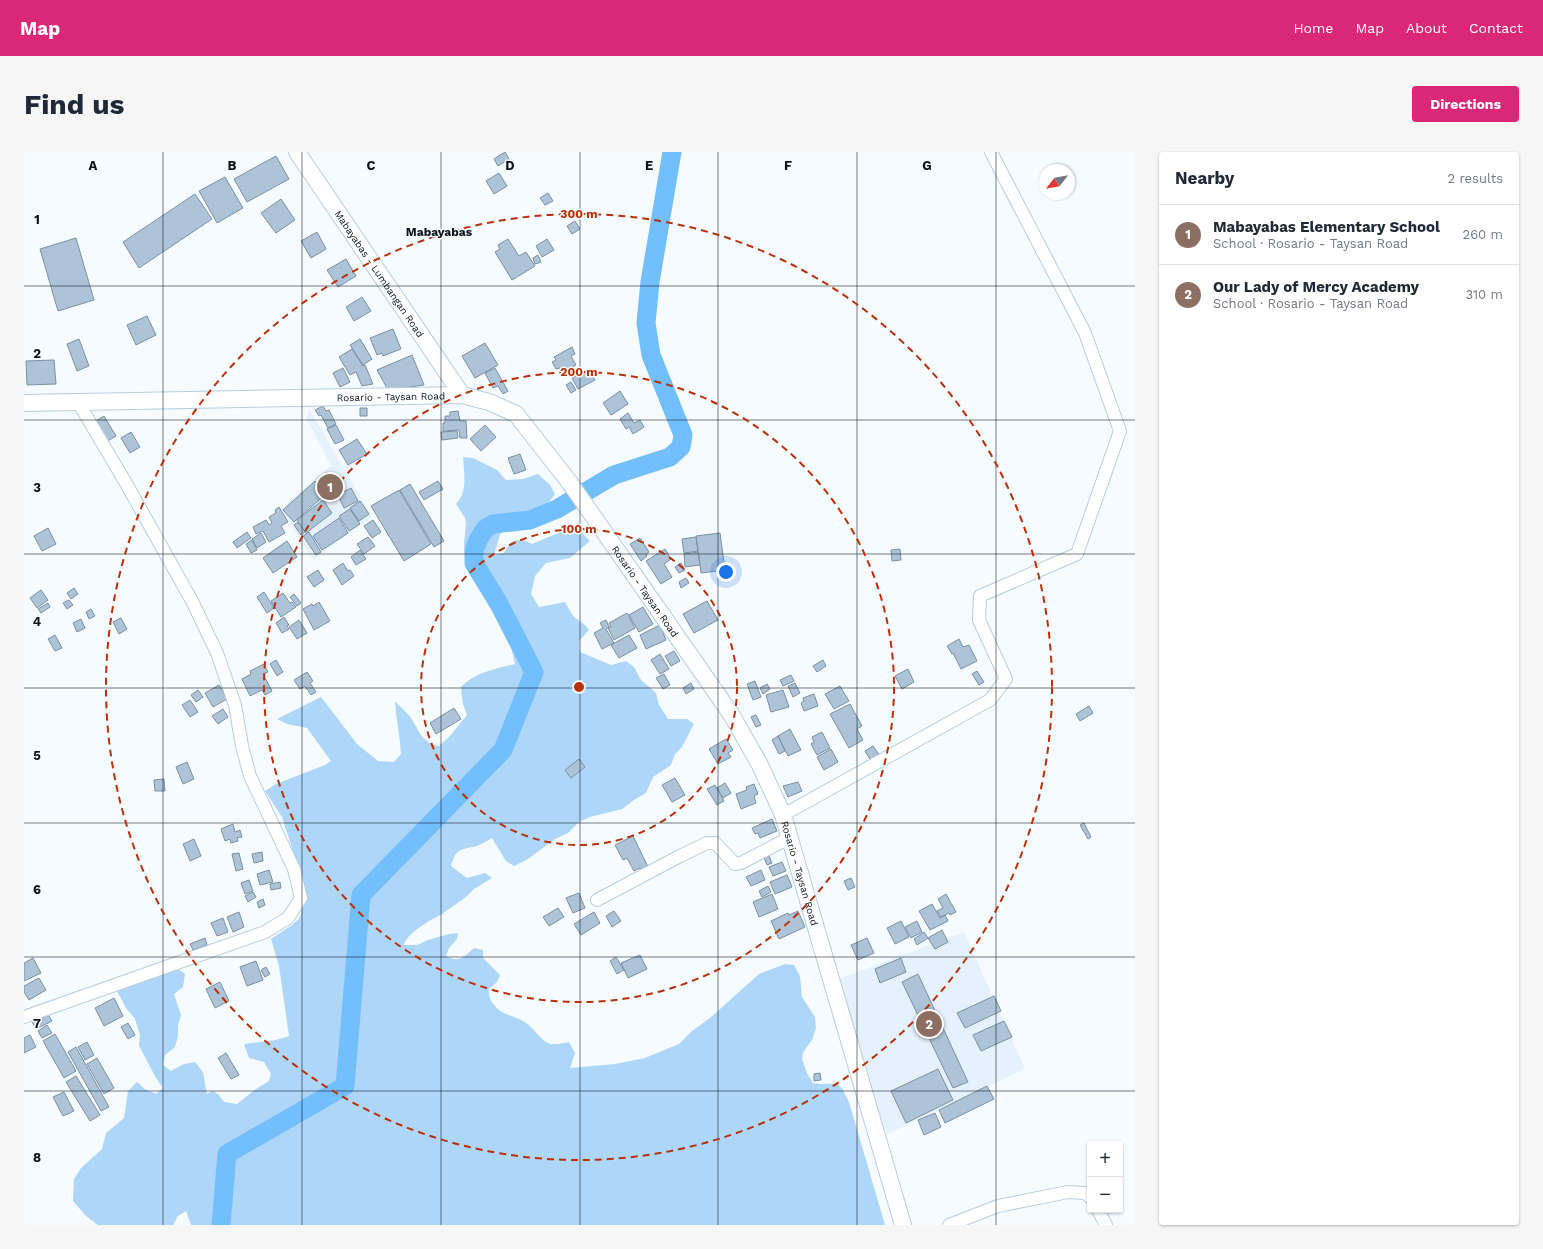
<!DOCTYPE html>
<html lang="en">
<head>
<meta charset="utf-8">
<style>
  body { margin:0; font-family:"Work Sans",sans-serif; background:#f6f6f7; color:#1f2937 }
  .controls { position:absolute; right:12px; bottom:12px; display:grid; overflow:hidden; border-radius:4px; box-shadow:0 1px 3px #0004 }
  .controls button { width:36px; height:36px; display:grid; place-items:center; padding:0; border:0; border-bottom:1px solid #e0e1e3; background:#fff; color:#1f2937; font:20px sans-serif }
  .compass { position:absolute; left:1015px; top:12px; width:36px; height:36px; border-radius:50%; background:#fff; box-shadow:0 1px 3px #0004; rotate:239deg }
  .you { position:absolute; left:702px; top:420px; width:14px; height:14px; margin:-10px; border:3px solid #fff; border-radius:50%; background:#1a73e8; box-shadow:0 0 0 6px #1a73e833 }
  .badge { display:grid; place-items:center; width:26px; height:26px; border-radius:50%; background:#db2777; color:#fff; font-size:13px; font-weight:700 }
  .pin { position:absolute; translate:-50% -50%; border:2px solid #fff; box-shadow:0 1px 4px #0006 }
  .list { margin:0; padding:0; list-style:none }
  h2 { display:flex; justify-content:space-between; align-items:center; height:52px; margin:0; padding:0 16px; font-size:17px }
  h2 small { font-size:13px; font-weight:400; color:#747a83 }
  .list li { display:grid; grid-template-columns:26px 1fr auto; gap:12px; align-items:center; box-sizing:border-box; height:60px; padding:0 16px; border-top:1px solid #e0e1e3 }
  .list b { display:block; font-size:15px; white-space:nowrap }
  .list p { margin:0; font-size:13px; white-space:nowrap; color:#747a83 }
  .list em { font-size:13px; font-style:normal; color:#747a83 }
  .map { position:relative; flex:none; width:1111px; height:1073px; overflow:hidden; border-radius:4px }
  header { display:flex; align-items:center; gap:24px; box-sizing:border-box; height:56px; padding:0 20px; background:#db2777; color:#fff }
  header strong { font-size:19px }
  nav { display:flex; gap:22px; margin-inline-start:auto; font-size:14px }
  .intro { display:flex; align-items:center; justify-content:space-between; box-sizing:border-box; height:96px; padding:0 24px }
  h1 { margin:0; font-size:28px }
  .button { padding:10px 18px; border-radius:4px; background:#db2777; color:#fff; font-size:14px; font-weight:700 }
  main { display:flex; gap:24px; padding:0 24px }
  aside { flex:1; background:#fff; border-radius:4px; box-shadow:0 1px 3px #0004 }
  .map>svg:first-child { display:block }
</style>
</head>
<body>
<header>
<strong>Map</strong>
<nav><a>Home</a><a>Map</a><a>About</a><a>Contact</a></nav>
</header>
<div class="intro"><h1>Find us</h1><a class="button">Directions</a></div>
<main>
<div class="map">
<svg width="1111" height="1073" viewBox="0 0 1111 1073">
  <rect width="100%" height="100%" fill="#f6fbff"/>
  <!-- built -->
  <path fill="#e5f1fc" d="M286 258 348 365 289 408 257 357 307 314 282 265Z
    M940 780 1001 917 862 983 815 827Z"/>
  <!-- green -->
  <path fill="#aed6f8" d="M439 305 449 306 473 318 482 328 499 327 514 322 526 333 531 342C526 349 521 356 513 360 501 366 486 364 478 379 474 386 473 395 470 403L480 401C487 387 494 385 508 392L551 374 566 389 546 406 522 411 511 424 507 442 515 455 541 450 549 464 561 473 565 478 555 489 556 500 587 513 602 509 610 515 617 528 632 541 635 553 644 567H663L670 572 658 595 651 602 647 613 629 625 622 641 610 648 598 657 566 665 555 670 544 681 531 687 504 707 490 714 482 709 468 686C463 689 458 692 453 694 436 698 432 696 427 714L443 726 461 721 468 726 450 737 442 745 418 762 405 769 393 777 385 784 379 793H393L404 788 425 782 434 781 433 787 425 796 422 804C435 811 440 805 450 796L459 798V806L476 823 473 830 465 837C464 844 466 849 471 854 478 863 491 864 501 870 510 876 517 889 526 892 531 893 540 891 545 890L551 901 546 916 591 912 621 906 655 892 668 879 686 866 735 822 761 812 770 813 776 824 778 845 791 865 792 876 788 888 779 900 778 907 783 921 789 931C798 933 805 931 814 932L819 938 825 950 861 1073H167L162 1059 154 1064 149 1073H74L62 1064 49 1049 50 1027 57 1016 78 997 82 981 100 966 104 939 113 930 121 937 132 942 139 936 132 926 115 894 116 883 111 867 102 856 92 837 136 824 153 816 161 822 159 835 150 842 157 863 154 873V884L151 895 141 903 139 913 147 919 160 912 171 910 179 920 183 942 189 939 195 943 200 950 213 952 232 937 245 929 247 922 240 910 225 906 220 892 252 888 265 884 255 814 247 787 268 773 276 766 280 747 277 724 258 665 241 639 252 632 301 613 307 609 283 576 263 572 253 567 297 545 333 592 354 609 370 610 377 602C376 584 372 567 371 549 376 555 383 560 387 566 396 580 397 590 415 594L426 584 443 563 439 552 437 535C451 520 472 517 491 512L484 481 441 406 440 391 442 372 441 366 432 352C444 340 440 321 439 305Z"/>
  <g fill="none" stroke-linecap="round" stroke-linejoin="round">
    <!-- river -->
    <path stroke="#73befc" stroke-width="19" d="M197 1073 203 1002 321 934 337 743 479 598 510 520 475 452 450 411V399L454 388 461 377 469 372 506 368 533 357 590 323 646 305 657 295 659 283 627 203 622 171 626 130 648 0"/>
  </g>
  <!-- building -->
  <path fill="#adc4d8" stroke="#7a90a3" d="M481 0 485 7 474 14 470 7Z
    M252 4 265 27 223 50 210 27Z
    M475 21 483 34 470 42 462 29Z
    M201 25 219 56 193 71 175 39Z
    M524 41 529 49 521 53 516 46Z
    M171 42 188 67 115 116 99 90Z
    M257 47 271 68 252 81 237 61Z
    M551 69 556 77 548 82 543 74Z
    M293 80 302 97 287 106 277 89Z
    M52 86 70 148 34 159 16 97Z
    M484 87 495 104 502 100 511 114 488 128 471 100 476 97 474 93Z
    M523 87 530 98 518 105 512 94Z
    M514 103 517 110 511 112 509 106Z
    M322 107 332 124 314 135 303 118Z
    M338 145 347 159 330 169 322 155Z
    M123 164 132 183 112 193 103 173Z
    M369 177 377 197 359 204 358 201 353 203 346 186Z
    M55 187 65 214 53 219 43 192Z
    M336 187 348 207 339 213 326 193Z
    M461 191 474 213 451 226 438 204Z
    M548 195 551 202 547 204 552 213 538 220 536 216 532 217 528 210 532 208 530 205Z
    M328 197 339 214 341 213 349 232 338 234 332 220 326 223 315 205Z
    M388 203 400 233 364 238 353 218Z
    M30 208 32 232 3 233 2 209Z
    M319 216 326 230 316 235 309 221Z
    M471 216 484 239 479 242 474 234 469 236 461 221Z
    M565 217 571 228 554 237 548 226Z
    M547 230 552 238 547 241 542 233Z
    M596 239 604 252 587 263 579 251Z
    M299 254 302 259 305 258 312 272 304 276 297 263 295 264 291 258Z
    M336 256H343V264H336Z
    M434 259 436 269H442L443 286H436L435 278 419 279V271H421V264H426V260Z
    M604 261 610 271 616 268 620 275 609 282 605 275 602 277 596 267Z
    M80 264 92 284 82 290 70 270Z
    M312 273 320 288 311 292 303 277Z
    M461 273 472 285 457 299 446 287Z
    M433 279 434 286 418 288 417 280Z
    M107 280 116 295 106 301 97 286Z
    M333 287 343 302 324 313 315 298Z
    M496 302 502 318 490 322 484 306Z
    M303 320 314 332 304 342 293 329Z
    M291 329 302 342 270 370 259 358Z
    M414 329 419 337 400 348 395 340Z
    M386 332 420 389 410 395 376 338Z
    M327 336 334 349 320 356 314 343Z
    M375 338 407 392 380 409 347 354Z
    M299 348 308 361 282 381 273 368Z
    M336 349 345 362 335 369 326 356Z
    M255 355 264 370 257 374 261 381 245 390 239 379 232 382 229 375 242 368 245 373 248 371 245 365 252 361 251 358Z
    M326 357 336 372 325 379 315 364Z
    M315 366 324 381 298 398 289 384Z
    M349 368 357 380 348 386 340 374Z
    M274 370 281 380 277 383 270 373Z
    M24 376 32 392 18 399 10 384Z
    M223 380 227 386 213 396 209 390Z
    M285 380 297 400 292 403 279 384Z
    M237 381 242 390 233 396 228 387Z
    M696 381 701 418 677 421 672 384Z
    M344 385 351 394 340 402 333 392Z
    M672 385 674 399 660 401 658 387Z
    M616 386 625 400 622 402 623 404 617 409 606 392Z
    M228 388 233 398 227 401 222 392Z
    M263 389 273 405 249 421 239 406Z
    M641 397 647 407 640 412 648 425 637 432 622 409Z
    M876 397 877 408 868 409 867 398Z
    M336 398 342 407 332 413 327 405Z
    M674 400 676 413 661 415 660 402Z
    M319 411 324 419 326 418 330 424 318 433 309 418Z
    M657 411 661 418 655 421 651 415Z
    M294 418 300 428 290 435 283 425Z
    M662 426 665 431 657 436 655 430Z
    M50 436 54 442 47 447 43 441Z
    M17 438 24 448 13 456 6 446Z
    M240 440 250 456 243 461 233 445Z
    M259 441 266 451 268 450 272 455 257 465 247 449Z
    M270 442 277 451 273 454 266 445Z
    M45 448 49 453 43 457 39 451Z
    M683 449 694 468 670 481 659 462Z
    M295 450 306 469 290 478 279 457 288 452 289 454Z
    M24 451 26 455 17 461 14 457Z
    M619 455 629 472 615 480 605 463Z
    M67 457 71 464 65 467 62 460Z
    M603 461 611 476 590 488 584 476 587 475 585 471Z
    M260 465 265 473 263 474 265 477 258 481 252 471Z
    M97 466 103 477 95 482 89 470Z
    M57 467 61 476 53 480 49 471Z
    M275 468 283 481 273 487 265 475Z
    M582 468 585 475 582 477 590 491 578 497 570 481 579 476 576 471Z
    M636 473 642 488 622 497 616 483Z
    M31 483 38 496 31 499 24 487Z
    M605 483 613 496 595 506 587 493Z
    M935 487 939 495 945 493 953 509 937 517 929 501 928 502 923 494Z
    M650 499 656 509 647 514 641 504Z
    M636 502 645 517 636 522 627 508Z
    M252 508 259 520 253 524 246 512Z
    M799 508 802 514 793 520 789 514Z
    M240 512 244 520 239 522 248 539 241 543 238 538 226 544 218 527 227 522 226 519Z
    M884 517 890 530 878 537 871 524Z
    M953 519 960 530 955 533 948 522Z
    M283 520 289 529 286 531 292 540 287 543 281 534 276 537 270 528Z
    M640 522 646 533 639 537 632 526Z
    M767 523 770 529 759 534 756 528Z
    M731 529 737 545 729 548 723 532Z
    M667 531 670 537 662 542 659 536Z
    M771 531 776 541 769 545 764 534Z
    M743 532 746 537 739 542 736 536Z
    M195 533 203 547 189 555 181 541Z
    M816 534 825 549 810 557 801 542Z
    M174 538 179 545 172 550 167 543Z
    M759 538 765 555 747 560 742 543Z
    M790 542 794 554 780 559 777 551 780 549 779 546Z
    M166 548 174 560 166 565 158 553Z
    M826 552 838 574 833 577 839 588 825 596 806 562Z
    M1065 554 1069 561 1056 569 1052 562Z
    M430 556 437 567 412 582 406 571Z
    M199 557 204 565 194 572 188 564Z
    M732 563 737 573 732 575 727 565Z
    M766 577 777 598 764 604 754 584Z
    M798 580 806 596 793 603 787 592 790 590 788 585Z
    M754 584 761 599 755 602 748 588Z
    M702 587 709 598 704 601 707 605 694 612 685 597Z
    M849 594 856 604 847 609 841 599Z
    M807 597 814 610 800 618 793 605Z
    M555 607 561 615 547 626 541 618Z
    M163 610 170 627 159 632 152 615Z
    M651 626 661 643 648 650 638 633Z
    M140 627 141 639H131L130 628Z
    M774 630 778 639 764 645 759 634Z
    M701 631 707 641 699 646 693 636Z
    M730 632 734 642 730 644 732 651 717 657 712 642 723 638 722 635Z
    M691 633 700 649 693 653 683 637Z
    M748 667 753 679 736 686 734 681 731 682 728 676Z
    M1060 671 1067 685 1064 687 1056 673Z
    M209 672 211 680 216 678 218 685 213 686 214 689 207 691 206 687 201 689 197 677Z
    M609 684 625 717 618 721 616 716 610 719 603 706 599 708 591 693Z
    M170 687 177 704 166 709 159 692Z
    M238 700 239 709 230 711 228 702Z
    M215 701 219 717 212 719 208 702Z
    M745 704 748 711 743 713 740 706Z
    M758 710 762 719 749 724 745 715Z
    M245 718 249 730 236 733 233 722Z
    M737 718 741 728 727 734 722 725Z
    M763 723 768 735 751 742 746 730Z
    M827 726 831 735 824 738 820 729Z
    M225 728 229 739 221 742 217 731Z
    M256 730 257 736 247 738 246 732Z
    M744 734 747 740 738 745 735 739Z
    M229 740 232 745 224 750 221 744Z
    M555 741 561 756 549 761 542 746Z
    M748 742 754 757 735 765 729 750Z
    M922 742 932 760 926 763 925 761 917 765 913 759 919 756 914 747Z
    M239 747 241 753 235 756 233 750Z
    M908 752 916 766 921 763 924 769 906 778 895 759Z
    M534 756 540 765 525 774 519 765Z
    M590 759 597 769 588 775 582 764Z
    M774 759 781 775 755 787 747 769 764 761 765 763Z
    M215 760 220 775 209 780 203 765Z
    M570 760 576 771 557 783 550 772Z
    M199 766 204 780 193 784 187 771Z
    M877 769 885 785 871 792 863 776Z
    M893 769 898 780 887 786 881 775Z
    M918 778 924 790 911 797 904 786Z
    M900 780 904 786 893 793 890 787Z
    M181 786 183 793 169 798 166 792Z
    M843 786 850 801 834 808 827 793Z
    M616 803 623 817 604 826 597 811Z
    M592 805 600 818 593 822 586 809Z
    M9 806 17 821 0 829V811Z
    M877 806 882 820 856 831 851 817Z
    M232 809 239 828 223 834 216 815Z
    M242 815 246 822 241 825 237 818Z
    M894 822 944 930 929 936 878 830Z
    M15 826 22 838 5 848 0 840V834Z
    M196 830 205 849 191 856 182 837Z
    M970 844 977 859 941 876 933 861Z
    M90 846 99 864 80 874 71 856Z
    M22 859 28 869 12 877 7 868Z
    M980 869 988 885 957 899 949 883Z
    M104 871 111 883 104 887 97 875Z
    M23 873 28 881 18 886 14 879Z
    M31 882 52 919 40 926 19 889Z
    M6 883 12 895 0 901V886Z
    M63 890 70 903 61 908 54 895Z
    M52 895 85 955 77 959 44 900Z
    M202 901 215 923 207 927 194 906Z
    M73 906 90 936 80 942 63 912Z
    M914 917 929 948 882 971 867 939Z
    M796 921 797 928 790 929V922Z
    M52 924 76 963 66 969 42 930Z
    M963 934 970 947 921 971 915 958Z
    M40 940 50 959 39 964 29 945Z
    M911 961 917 975 900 983 894 968Z"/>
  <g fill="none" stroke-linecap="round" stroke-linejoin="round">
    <defs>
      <path id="minor" d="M759 663 966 548 982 527 955 468 956 444 1053 402 1096 279 1061 181 967 0
        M573 748 656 704 683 691H691L711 712 717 711 765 686
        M0 865 241 780 264 766 277 746 270 717 226 624 218 594 211 553 193 501 168 449 103 333 54 250
        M1074 1058 1082 1073
        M925 1073 974 1054 1044 1040 1061 1041 1066 1045"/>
      <g id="secondary">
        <path id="s1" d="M273 0 438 243"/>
        <path id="s2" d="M0 251 438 243 465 250 492 262 546 331 707 562 735 611 759 663 879 1073"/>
      </g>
    </defs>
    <!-- minor casing -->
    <use href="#minor" stroke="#b6cde1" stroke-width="14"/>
    <!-- secondary casing -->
    <use href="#secondary" stroke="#b6cde1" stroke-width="18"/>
    <!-- minor -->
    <use href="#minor" stroke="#fff" stroke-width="12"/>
    <!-- secondary -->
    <use href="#secondary" stroke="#fff" stroke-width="16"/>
  </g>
  <!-- grid -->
  <path fill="none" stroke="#0c141b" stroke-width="1" stroke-opacity="0.55" d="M139 0V1073M278 0V1073M417 0V1073M556 0V1073M694 0V1073M833 0V1073M972 0V1073M0 134H1111M0 268H1111M0 402H1111M0 536H1111M0 671H1111M0 805H1111M0 939H1111"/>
  <!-- distance rings -->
  <g fill="none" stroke="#ba3008" stroke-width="2" stroke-dasharray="7 5">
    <circle cx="555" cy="535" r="158"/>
    <circle cx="555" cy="535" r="315"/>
    <circle cx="555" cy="535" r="473"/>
  </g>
  <g text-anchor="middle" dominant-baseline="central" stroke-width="3" stroke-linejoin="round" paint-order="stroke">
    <!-- street labels -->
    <g font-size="10" fill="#0c141b" stroke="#f6fbff">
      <text stroke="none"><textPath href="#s1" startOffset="147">Mabayabas - Lumbangan Road</textPath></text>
      <text stroke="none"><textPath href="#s2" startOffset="367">Rosario - Taysan Road</textPath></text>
      <text stroke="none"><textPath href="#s2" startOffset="715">Rosario - Taysan Road</textPath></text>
      <text stroke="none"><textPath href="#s2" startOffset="1039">Rosario - Taysan Road</textPath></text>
    </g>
    <!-- quarter labels -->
    <g font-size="12" font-weight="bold" fill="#0c141b" stroke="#f6fbff">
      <text x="415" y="80">Mabayabas</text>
    </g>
  </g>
  <g font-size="13" text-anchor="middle" font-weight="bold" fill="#0c141b" stroke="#f6fbff" stroke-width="3" stroke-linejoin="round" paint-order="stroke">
    <text x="69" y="18">A</text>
    <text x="208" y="18">B</text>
    <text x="347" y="18">C</text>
    <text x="486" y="18">D</text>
    <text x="625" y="18">E</text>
    <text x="764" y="18">F</text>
    <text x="903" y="18">G</text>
    <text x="13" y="72">1</text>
    <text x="13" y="206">2</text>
    <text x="13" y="340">3</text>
    <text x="13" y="474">4</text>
    <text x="13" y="608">5</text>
    <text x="13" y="742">6</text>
    <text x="13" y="876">7</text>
    <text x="13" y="1010">8</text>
  </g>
  <circle cx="555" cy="535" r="6" fill="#ba3008" stroke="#f6fbff" stroke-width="2"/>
  <g font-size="12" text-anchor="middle" font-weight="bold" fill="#ba3008" stroke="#f6fbff" stroke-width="3" stroke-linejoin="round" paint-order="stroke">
    <text x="555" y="66">300 m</text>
    <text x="555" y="224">200 m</text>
    <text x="555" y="381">100 m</text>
  </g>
</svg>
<div class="controls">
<button>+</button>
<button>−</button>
</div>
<svg class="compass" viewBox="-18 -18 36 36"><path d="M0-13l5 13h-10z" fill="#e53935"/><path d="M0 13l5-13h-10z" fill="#747a83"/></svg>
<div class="you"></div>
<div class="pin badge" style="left:306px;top:335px;background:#8d6e63">1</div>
<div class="pin badge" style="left:905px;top:872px;background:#8d6e63">2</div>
</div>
<aside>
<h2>Nearby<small>2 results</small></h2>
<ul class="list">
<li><span class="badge" style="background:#8d6e63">1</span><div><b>Mabayabas Elementary School</b><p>School · Rosario - Taysan Road</p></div><em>260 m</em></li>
<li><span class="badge" style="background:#8d6e63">2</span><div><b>Our Lady of Mercy Academy</b><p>School · Rosario - Taysan Road</p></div><em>310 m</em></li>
</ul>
</aside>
</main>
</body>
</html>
